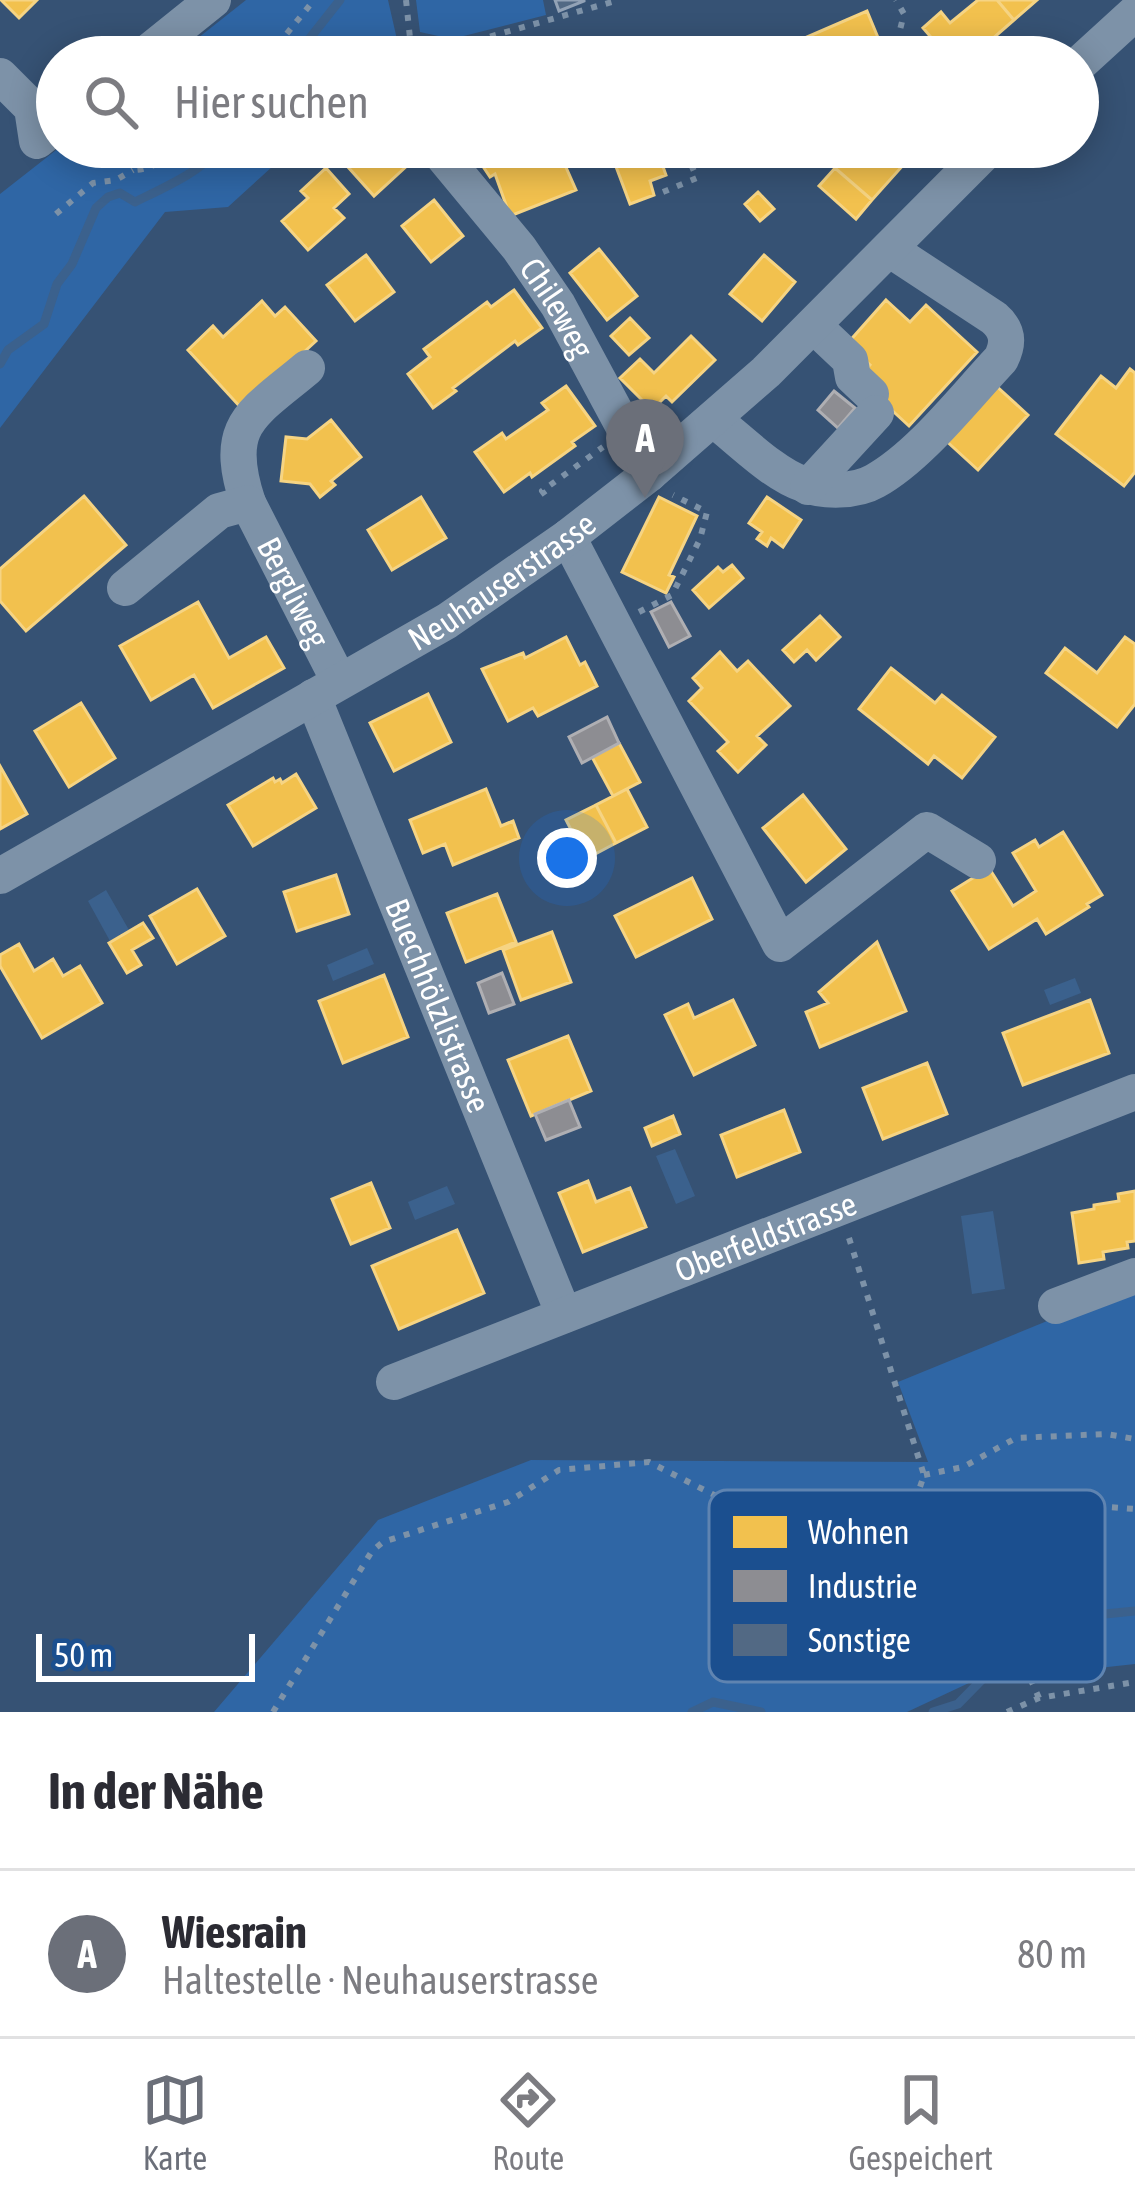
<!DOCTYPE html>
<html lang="de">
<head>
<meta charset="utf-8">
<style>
  body { margin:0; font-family:"Asap Condensed",sans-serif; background:#f2f2f3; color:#2b2b33 }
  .scale { position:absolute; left:36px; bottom:30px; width:219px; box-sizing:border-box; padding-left:12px; border:6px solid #fff; border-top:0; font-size:33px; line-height:42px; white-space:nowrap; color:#fff; -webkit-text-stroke:9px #1b4f8f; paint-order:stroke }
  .you { position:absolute; left:567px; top:858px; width:42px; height:42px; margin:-30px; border:9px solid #fff; border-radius:50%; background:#1a73e8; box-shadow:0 0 0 18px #1a73e833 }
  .badge { display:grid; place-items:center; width:78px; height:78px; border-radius:50%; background:#6b6f79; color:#fff; font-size:39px; font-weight:700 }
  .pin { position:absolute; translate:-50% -99px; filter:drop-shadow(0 3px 6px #0008) }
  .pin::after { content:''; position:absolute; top:63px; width:42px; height:36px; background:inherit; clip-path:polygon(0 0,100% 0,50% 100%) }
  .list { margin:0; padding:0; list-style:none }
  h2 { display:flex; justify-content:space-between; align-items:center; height:156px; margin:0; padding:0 48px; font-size:51px }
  h2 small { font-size:39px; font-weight:400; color:#7c7c81 }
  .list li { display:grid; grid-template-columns:78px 1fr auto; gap:36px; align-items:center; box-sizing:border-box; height:168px; padding:0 48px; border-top:3px solid #e1e1e2 }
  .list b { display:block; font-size:45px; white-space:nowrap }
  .list p { margin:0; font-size:39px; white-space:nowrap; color:#7c7c81 }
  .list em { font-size:39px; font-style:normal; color:#7c7c81 }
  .icon { flex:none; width:66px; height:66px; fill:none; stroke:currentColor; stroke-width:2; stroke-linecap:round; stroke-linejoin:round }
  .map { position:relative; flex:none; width:1135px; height:1712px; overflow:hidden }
  .search { position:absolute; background:#fff; box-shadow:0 6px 30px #0003; left:36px; right:36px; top:36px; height:132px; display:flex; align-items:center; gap:30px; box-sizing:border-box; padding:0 42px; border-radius:66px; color:#7c7c81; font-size:45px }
  .sheet { height:324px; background:#fff }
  nav { display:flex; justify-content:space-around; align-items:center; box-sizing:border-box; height:168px; border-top:3px solid #e1e1e2; background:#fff; font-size:33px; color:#7c7c81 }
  nav a { display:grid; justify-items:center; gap:6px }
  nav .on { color:#6b6f79 }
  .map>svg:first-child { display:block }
</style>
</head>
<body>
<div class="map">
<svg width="1135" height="1712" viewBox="0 0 1135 1712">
  <rect width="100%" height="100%" fill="#365274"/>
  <!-- green -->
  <path fill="#2f66a5" d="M246 0H388L401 57H174Z
    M416 0H543L546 15 452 39 420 32Z
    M60 147H294L228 207 165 212 0 428V194Z
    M1135 1285V1664L971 1682 907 1712H214L378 1520 531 1460 928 1462 898 1382Z"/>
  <!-- water -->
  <path fill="#3b618d" d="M106 890 129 930 110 941 88 901Z
    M367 948 374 964 333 981 327 965Z
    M1075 978 1081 993 1050 1005 1044 990Z
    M675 1149 695 1196 676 1204 656 1156Z
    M447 1186 455 1204 415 1220 408 1202Z
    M993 1211 1005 1289 972 1294 961 1216Z"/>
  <!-- homes -->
  <path fill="#f2c14e" stroke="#f6d483" stroke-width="3" d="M1 0H37L19 18Z
    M978 0H997L1014 20 976 53 980 57H948L923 28 941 12 950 23Z
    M997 0H1037L1014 20Z
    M867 11 884 52 874 57H791L786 46Z
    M370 147H407L400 154 409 164 374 196 348 167Z
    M483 147H519L523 156 548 147H557L576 190 510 216 495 174 490 177 472 150Z
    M656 147 666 175 650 181 654 195 630 204 609 148Z
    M854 147H889L906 162 872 200 835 168Z
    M326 168 349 194 334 208 344 218 308 250 282 221 308 198 301 191Z
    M835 168 872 200 856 219 819 186Z
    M758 192 774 209 760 221 745 204Z
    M434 200 463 236 431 262 402 226Z
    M599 249 637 296 607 320 570 273Z
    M366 255 394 292 355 321 327 285Z
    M764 255 795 282 762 321 730 294Z
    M514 290 542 328 518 345 515 341 453 388 456 391 433 408 408 374 430 357 424 349 487 302 491 307Z
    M886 300 910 322 926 305 977 352 909 426 858 379 870 365 847 344Z
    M262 301 275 316 285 307 316 341 242 409 188 350 213 326 223 337Z
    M630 318 649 338 629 355 611 336Z
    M691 336 715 360 672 402 666 396 652 410 620 378 640 359 654 373Z
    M1130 369 1135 373V472L1124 486 1056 434 1101 376 1116 388Z
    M993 383 1028 415 978 470 943 438Z
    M566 386 595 426 572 442 575 446 532 477 530 473 504 492 475 452 502 433 506 439 548 410 542 403Z
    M331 420 361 457 331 481 335 485 320 497 310 484 281 481 286 437 307 439Z
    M84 496 126 545 26 631 0 601V569Z
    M421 497 446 538 392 570 368 530Z
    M659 497 697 516 669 575 674 577 666 593 622 572Z
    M767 497 801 520 783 547 771 538 767 546 757 539 762 532 749 523Z
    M732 565 743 578 709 608 693 590 718 567 723 572Z
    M198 602 229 658 266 637 284 668 213 708 194 675 151 700 120 646Z
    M820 616 840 637 816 660 807 650 794 662 783 650Z
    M566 637 580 665 585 662 597 686 538 716 533 708 508 721 482 669 523 653 525 658Z
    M1125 637 1135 644V704L1117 727 1046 673 1065 648 1097 673Z
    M720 652 737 671 748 661 790 706 757 736 766 745 738 772 718 751 728 742 689 701 702 688 693 678Z
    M891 668 935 703 942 695 995 737 962 778 934 756 928 764 859 709Z
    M428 694 451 742 394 771 370 723Z
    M81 703 115 758 69 787 35 731Z
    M619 743 640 782 613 796 592 757Z
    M0 766 27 814 0 829Z
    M296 774 316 808 253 846 228 805 273 778 275 782 280 779 282 783Z
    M486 789 501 826 513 821 519 838 453 865 445 844 423 853 410 820Z
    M627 789 647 827 616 843 596 805Z
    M803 795 846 849 806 882 763 828Z
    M596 805 616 843 586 859 566 820Z
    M1063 832 1102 895 1087 904 1089 907 1046 934 1037 919 989 949 952 891 989 868 1013 906 1036 891 1013 853 1035 840 1039 847Z
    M336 875 349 914 297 931 284 892Z
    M692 878 712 919 636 957 615 916Z
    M197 889 225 936 177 964 150 916Z
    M497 894 516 942 466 962 447 913Z
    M143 923 153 938 132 950 141 965 127 973 109 943Z
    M552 932 571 982 521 1000 503 950Z
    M877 942 906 1011 820 1047 806 1012 828 1003 819 992Z
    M19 944 34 971 53 959 63 976 80 966 102 1003 42 1038 0 966V955Z
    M384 975 408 1037 343 1063 319 1001Z
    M733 1000 755 1045 694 1075 665 1015 688 1004 694 1018Z
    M1090 1000 1109 1053 1023 1085 1003 1033Z
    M568 1036 591 1091 531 1116 508 1060Z
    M927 1063 947 1114 883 1139 863 1088Z
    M784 1110 800 1152 737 1177 721 1135Z
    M673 1116 680 1134 652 1146 645 1128Z
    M588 1181 596 1202 630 1188 646 1227 583 1252 559 1193Z
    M371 1183 390 1228 351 1244 332 1199Z
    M1135 1191V1241L1127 1242 1128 1248 1103 1252 1104 1259 1079 1263 1072 1213 1094 1209V1205L1119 1201 1118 1194Z
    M457 1230 484 1293 399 1329 372 1266Z"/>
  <!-- industry -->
  <path fill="#8d8d92" stroke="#afafb3" stroke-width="3" d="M834 391 855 408 838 428 818 410Z
    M671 602 690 636 669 647 651 612Z
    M607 717 619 743 582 763 569 737Z
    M502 973 514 1004 489 1013 478 983Z
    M569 1100 580 1127 546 1140 535 1114Z"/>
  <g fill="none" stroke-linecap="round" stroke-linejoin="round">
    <!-- stream -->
    <path stroke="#3b618d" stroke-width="9" d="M295 57 340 0
      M0 364 8 350 44 324 57 284 72 264 96 208 108 197 120 193 135 202C163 188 201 172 221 147
      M692 1712 713 1702 761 1712
      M933 1712 958 1704 1003 1658 1027 1641 1075 1617 1135 1611"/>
  </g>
  <!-- building -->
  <path fill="#526984" stroke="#92a2b6" stroke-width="3" d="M555 0H584V1L559 11Z"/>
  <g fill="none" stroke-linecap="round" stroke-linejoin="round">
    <!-- path -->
    <path stroke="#7d92a8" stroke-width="6" stroke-dasharray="6 9" stroke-linecap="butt" d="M406 0 412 57
      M268 57 314 0
      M418 57 619 0
      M893 57 904 14 896 0
      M144 147 133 170C152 170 171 156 187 147
      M663 192 697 178 690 162 727 147
      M56 214 93 183 116 180 133 170
      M545 495 542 491 603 447
      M639 612 672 595 700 539 707 512 673 495
      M849 1238 924 1475 917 1496
      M924 1475 963 1467 1016 1438 1106 1434 1135 1439
      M1039 1698 996 1603 1034 1542 1080 1507
      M273 1712 372 1551 383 1542 508 1502 559 1470 649 1462 738 1507 843 1504 917 1496 1025 1508 1082 1505 1135 1509
      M1007 1712 1039 1698 1135 1682"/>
    <!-- minor -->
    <g stroke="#7d92a8" stroke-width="36">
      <path d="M142 57 213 0"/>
      <path d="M1078 65 1135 13"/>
      <path d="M0 76 32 108 37 141 57 125"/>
      <path id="s1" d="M442 155 519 248 558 305 649 474"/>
      <path d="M814 326 850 360 853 377 871 394"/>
      <path d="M713 419C739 439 773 474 803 484 823 492 856 492 875 481 920 456 965 397 1001 359 1009 343 1008 330 994 318L889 249"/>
      <path d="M808 487 876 413"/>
      <path d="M248 503C222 424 251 415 307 368"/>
      <path d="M568 537 780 944 927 830 978 861"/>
      <path id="s2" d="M125 588 219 511 248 503 339 681"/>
      <path id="s3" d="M313 697 564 1315"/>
      <path id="s4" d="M0 876 447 621 568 537 649 474 766 372 990 147"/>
      <path d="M1056 1306 1135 1276"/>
      <path id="s5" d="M394 1382 1135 1092"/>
    </g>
  </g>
  <g text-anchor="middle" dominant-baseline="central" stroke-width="12" stroke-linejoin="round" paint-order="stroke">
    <!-- street labels -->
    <g font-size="33" fill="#fff" stroke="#1b4f8f">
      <text stroke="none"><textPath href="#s1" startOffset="192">Chileweg</textPath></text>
      <text stroke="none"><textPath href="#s4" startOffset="582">Neuhauserstrasse</textPath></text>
      <text stroke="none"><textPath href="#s2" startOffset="252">Bergliweg</textPath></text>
      <text stroke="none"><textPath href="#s3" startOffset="333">Buechhölzlistrasse</textPath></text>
      <text stroke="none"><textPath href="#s5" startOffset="399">Oberfeldstrasse</textPath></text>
    </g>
  </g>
  <!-- legend -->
  <rect x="709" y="1490" width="396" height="192" rx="18" fill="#1b4f8f" stroke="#5f84b1" stroke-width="3"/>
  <rect x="733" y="1516" width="54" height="32" fill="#f2c14e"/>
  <rect x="733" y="1570" width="54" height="32" fill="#8d8d92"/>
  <rect x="733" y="1624" width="54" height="32" fill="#526984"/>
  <g font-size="33" fill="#fff">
    <text x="808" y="1544">Wohnen</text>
    <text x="808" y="1598">Industrie</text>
    <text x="808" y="1652">Sonstige</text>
  </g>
</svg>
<div class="scale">50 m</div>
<div class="you"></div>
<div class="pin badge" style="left:645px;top:498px">A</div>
<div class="search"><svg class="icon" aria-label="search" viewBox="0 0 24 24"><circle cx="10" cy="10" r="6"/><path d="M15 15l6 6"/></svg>Hier suchen</div>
</div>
<section class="sheet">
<h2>In der Nähe<small></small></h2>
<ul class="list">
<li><span class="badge">A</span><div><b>Wiesrain</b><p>Haltestelle · Neuhauserstrasse</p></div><em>80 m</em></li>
</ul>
</section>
<nav>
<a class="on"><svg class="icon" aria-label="map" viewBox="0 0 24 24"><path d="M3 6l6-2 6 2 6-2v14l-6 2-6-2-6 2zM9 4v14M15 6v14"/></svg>Karte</a>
<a><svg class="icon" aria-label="directions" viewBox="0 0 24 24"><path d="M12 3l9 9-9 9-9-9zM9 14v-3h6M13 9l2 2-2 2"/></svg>Route</a>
<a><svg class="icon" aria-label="saved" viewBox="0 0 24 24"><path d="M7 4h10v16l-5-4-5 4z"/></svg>Gespeichert</a>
</nav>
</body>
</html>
